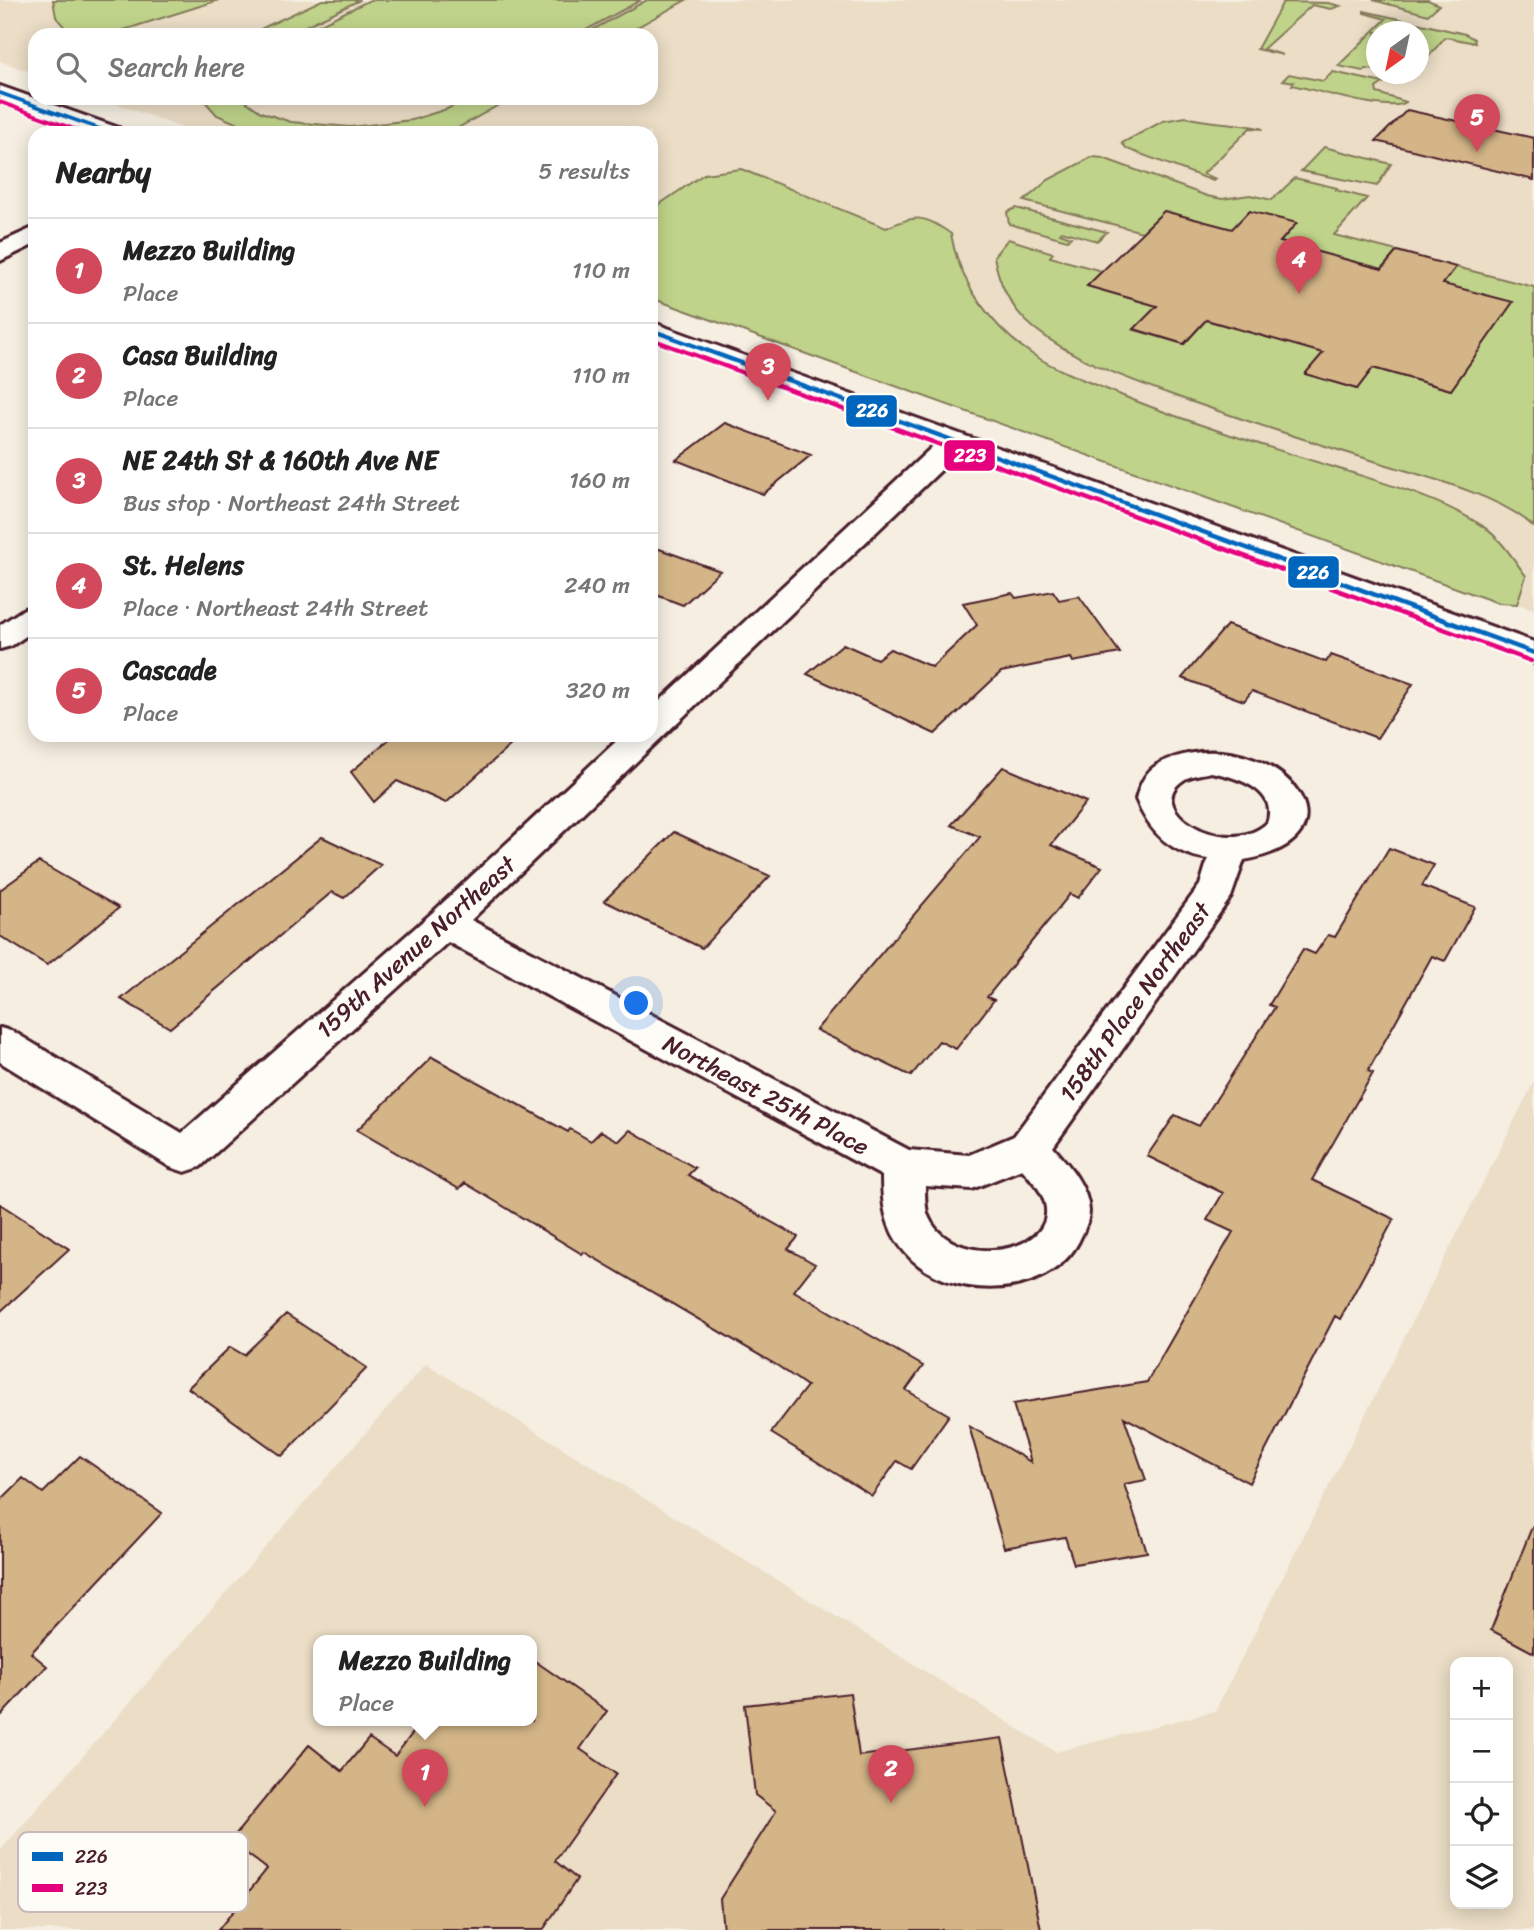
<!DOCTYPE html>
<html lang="en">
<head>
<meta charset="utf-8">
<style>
  body { margin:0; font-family:Sriracha,sans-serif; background:#f6f6f6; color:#222 }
  .controls { position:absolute; right:21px; bottom:21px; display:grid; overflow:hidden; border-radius:14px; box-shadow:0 4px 18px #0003 }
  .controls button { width:63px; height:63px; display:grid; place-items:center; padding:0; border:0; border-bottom:2px solid #e0e0e0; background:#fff; color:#222; font:35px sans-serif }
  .compass { position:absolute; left:1366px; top:21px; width:63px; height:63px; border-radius:50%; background:#fff; box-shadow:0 4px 18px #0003; rotate:213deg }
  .you { position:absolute; left:637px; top:1004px; width:24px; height:24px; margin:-18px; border:5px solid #fff; border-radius:50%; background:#1a73e8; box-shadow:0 0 0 10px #1a73e833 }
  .badge { display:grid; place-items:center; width:46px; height:46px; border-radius:50%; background:#d1495b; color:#fff; font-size:23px; font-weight:700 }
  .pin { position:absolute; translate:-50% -58px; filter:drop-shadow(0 2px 4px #0008) }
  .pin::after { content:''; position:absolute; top:37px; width:24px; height:21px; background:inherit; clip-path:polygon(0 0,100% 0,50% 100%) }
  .popup { position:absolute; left:313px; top:1635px; width:224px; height:91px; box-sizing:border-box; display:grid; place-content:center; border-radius:14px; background:#fff; filter:drop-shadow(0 2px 5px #0005); font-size:23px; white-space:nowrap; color:#767676 }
  .popup b { font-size:26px; color:#222 }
  .popup::after { content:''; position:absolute; left:50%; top:100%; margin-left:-14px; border:14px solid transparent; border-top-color:#fff }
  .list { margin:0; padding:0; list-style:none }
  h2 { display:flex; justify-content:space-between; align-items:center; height:91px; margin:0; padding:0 28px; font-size:30px }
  h2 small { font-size:23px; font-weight:400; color:#767676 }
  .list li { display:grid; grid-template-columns:46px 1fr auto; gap:21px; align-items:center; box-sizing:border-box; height:105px; padding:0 28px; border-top:2px solid #e0e0e0 }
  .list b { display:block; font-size:26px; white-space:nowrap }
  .list p { margin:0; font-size:23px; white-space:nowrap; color:#767676 }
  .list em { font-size:23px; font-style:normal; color:#767676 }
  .icon { flex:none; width:38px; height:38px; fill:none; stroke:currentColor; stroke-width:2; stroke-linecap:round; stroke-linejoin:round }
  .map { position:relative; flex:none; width:1534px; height:1930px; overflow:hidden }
  .search { position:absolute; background:#fff; box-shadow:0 4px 18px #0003; left:28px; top:28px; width:630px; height:77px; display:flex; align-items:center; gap:18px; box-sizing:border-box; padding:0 24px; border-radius:21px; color:#767676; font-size:26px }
  .panel { position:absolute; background:#fff; box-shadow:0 4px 18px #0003; left:28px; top:126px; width:630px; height:616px; border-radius:21px }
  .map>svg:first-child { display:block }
</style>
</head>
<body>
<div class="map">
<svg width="1534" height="1930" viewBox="0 0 1534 1930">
  <rect width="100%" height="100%" fill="#f5eee1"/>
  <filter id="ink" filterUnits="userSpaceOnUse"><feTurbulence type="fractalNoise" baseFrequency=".0143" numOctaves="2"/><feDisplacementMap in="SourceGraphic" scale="14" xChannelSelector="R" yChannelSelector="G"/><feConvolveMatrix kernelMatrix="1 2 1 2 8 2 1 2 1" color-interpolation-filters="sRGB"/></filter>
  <g filter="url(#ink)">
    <!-- built -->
    <path fill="#ebddc6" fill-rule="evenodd" d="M0 0H1534V609L1517 604 1498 603 651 298V133H197L101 98H651V35H35V74L0 61ZM1376 32H1418V74H1376Z
      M1534 1082V1930H0V1851L426 1364 1056 1752 1215 1711ZM318 1641H532V1721H318ZM1455 1662H1508V1904H1455Z"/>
    <!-- green -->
    <path fill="#bfd48a" stroke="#847a5a" stroke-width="2" d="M53 0H219L108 35H71L56 17Z
      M322 0H360L287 35H248Z
      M370 0H641L577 35H298Z
      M647 0H686L623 35H583Z
      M1373 0H1428L1439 5 1428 15Z
      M1283 2 1328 3 1340 6 1331 9 1312 5 1263 49 1283 55 1257 49Z
      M1364 11 1465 34 1474 39 1475 43 1445 37 1419 68 1418 32H1376V70L1366 69 1363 71 1338 66 1386 19 1364 13Z
      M1333 72 1383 83 1376 88 1377 93 1406 102C1393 114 1312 89 1292 85L1294 82 1283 80 1289 74 1323 81Z
      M202 98H241L261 112 291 122 350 127 412 120 447 109 469 98H511L449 133H259L217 115Z
      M1186 117C1211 124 1238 122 1263 129L1250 128 1203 174 1216 179 1213 181 1127 149 1122 143 1163 121Z
      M1324 147 1391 164 1377 186 1301 171Z
      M1092 157 1103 158 1207 196 1222 199 1250 195 1272 200 1295 178 1337 188 1336 190 1367 198 1334 235 1397 251 1382 269 1280 242 1296 223 1249 211 1232 229 1164 211 1142 232 1024 201 1048 180Z
      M741 169 886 228C916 215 924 214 951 234 959 282 991 327 1032 354 1061 373 1095 384 1128 398 1198 426 1271 448 1343 470 1387 484 1437 498 1476 522 1498 534 1512 557 1526 576L1517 604 1498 603 651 298V210L704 174Z
      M1016 208 1107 232 1097 241 1062 231 1060 233 1071 237 1067 240 1009 224 1007 212Z
      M1008 239 1053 253 1050 257 1102 271 1087 286 1157 306 1134 330 1184 344 1206 320 1323 353 1306 374 1357 389 1373 368 1451 390 1512 302 1443 284 1456 267 1534 287V527C1502 496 1427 477 1384 464 1311 442 1239 419 1167 393 1123 377 1072 359 1034 328 1012 310 999 285 994 256Z"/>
    <!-- building -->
    <path fill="#d3b587" stroke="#4a1f2b" stroke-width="2" d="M1407 110 1534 138V180L1376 141Z
      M1164 211 1232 229 1249 211 1297 223 1280 242 1382 269 1397 251 1456 267 1443 284 1513 302 1451 390 1373 368 1357 389 1305 374 1323 353 1206 320 1184 344 1134 329 1157 306 1087 286Z
      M725 423 811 455 763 494 676 460Z
      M651 546 720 571 683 605 651 593Z
      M1053 591 1059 600 1079 596 1120 653 1073 662 1071 658 1001 672 935 734 807 674 843 644 877 659 890 649 932 667 977 625 963 603 1012 593 1016 598Z
      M1227 625 1326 662 1331 655 1413 684 1377 738 1252 691 1244 701 1182 678Z
      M394 735H522L446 803 397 781 374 802 351 772Z
      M1003 767 1086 802 1051 845 1102 867 1078 898 1070 894 987 997 994 1000 956 1049 939 1041 911 1076 816 1030 980 837 951 825Z
      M674 832 770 876 702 948 604 901Z
      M322 837 381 865 344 898 332 892 170 1028 121 999Z
      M1389 848 1434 865 1422 886 1475 907 1445 961 1432 956 1368 1071 1373 1073 1312 1180 1394 1219 1340 1319 1335 1316 1249 1483 1124 1417 1146 1480 1124 1484 1147 1552 1074 1564 1065 1537 1004 1548 969 1426 1031 1462 1013 1404 1147 1382 1233 1232 1207 1220 1223 1193 1147 1156 1175 1115 1199 1126 1275 1007 1269 1005 1303 949 1315 954 1328 935 1335 937Z
      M39 862 119 908 47 965 0 936V890Z
      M432 1057 568 1132 570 1129 591 1141 601 1131 619 1141 630 1130 695 1168 688 1175 798 1237 788 1249 815 1264 794 1291 923 1366 906 1390 949 1415 911 1469 897 1461 872 1496 771 1433 807 1386 778 1366 584 1252 582 1254 465 1183 459 1189 357 1130Z
      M0 1204 69 1249 0 1312Z
      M286 1314 367 1368 282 1456 188 1388 230 1347 244 1355Z
      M80 1456 162 1513 31 1653 47 1666 0 1717V1501L23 1478 43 1493Z
      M1532 1527 1534 1528V1653L1491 1630Z
      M532 1659 607 1711 580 1749 616 1774 555 1861 577 1879 543 1930H218L267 1869 230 1841 309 1745 342 1771 369 1738 395 1756 422 1721H532Z
      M850 1693 859 1756 1002 1738 1041 1930H723L720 1899 776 1811 755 1795 745 1705Z"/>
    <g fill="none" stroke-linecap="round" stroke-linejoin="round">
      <defs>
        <path id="street" d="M35 227V244L0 261V243Z
          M954 433 964 436 968 442 964 448 471 920 909 1150 969 1155 1014 1136 1200 885 1208 859C1172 854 1149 833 1136 799 1144 768 1157 761 1188 754 1282 735 1368 838 1244 860L1231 897 1053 1147C1068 1164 1088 1187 1089 1211 1089 1222 1083 1232 1079 1241 1047 1302 944 1301 904 1251 885 1228 882 1203 882 1176L448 942 200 1167 185 1172 170 1167 0 1062V1028L14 1032 182 1133 432 913 623 735H651V709L944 436ZM1211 772C1237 777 1279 790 1267 823 1226 861 1138 807 1185 779 1192 775 1203 774 1211 772ZM1022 1169C1029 1177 1038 1186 1042 1195 1070 1254 948 1274 927 1213 925 1204 925 1194 925 1186L972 1189Z
          M35 606V630L11 646 0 649V625L24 609Z"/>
        <path id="secondary" d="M0 86 119 128 122 133H89L0 101Z
          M651 322 1534 642V663L651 339Z"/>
      </defs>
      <!-- street casing -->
      <use href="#street" stroke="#4a1f2b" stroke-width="6"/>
      <!-- secondary casing -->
      <use href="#secondary" stroke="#4a1f2b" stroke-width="6"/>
      <!-- street -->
      <use href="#street" fill="#fdfcf7" fill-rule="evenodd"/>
      <!-- secondary -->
      <use href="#secondary" fill="#fdfcf7" fill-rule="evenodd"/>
      <defs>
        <path id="bus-1-far1" d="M0 93 111 133"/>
        <path id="bus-1" d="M651 330 1534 653"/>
        <path id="bus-2-far1" d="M0 102 85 133"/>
        <path id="bus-2" d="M651 339 1531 661"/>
      </defs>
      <!-- bus-1-far1 casing -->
      <use href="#bus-1-far1" stroke="#fdfcf7" stroke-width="7"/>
      <!-- bus-1 casing -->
      <use href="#bus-1" stroke="#fdfcf7" stroke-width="9"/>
      <!-- bus-2-far1 casing -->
      <use href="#bus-2-far1" stroke="#fdfcf7" stroke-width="7"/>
      <!-- bus-2 casing -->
      <use href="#bus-2" stroke="#fdfcf7" stroke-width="9"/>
      <!-- bus-1-far1 -->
      <use href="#bus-1-far1" stroke="#0065bd" stroke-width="3.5"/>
      <!-- bus-1 -->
      <use href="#bus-1" stroke="#0065bd" stroke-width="4.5"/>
      <!-- bus-2-far1 -->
      <use href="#bus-2-far1" stroke="#e5007d" stroke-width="3.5"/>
      <!-- bus-2 -->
      <use href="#bus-2" stroke="#e5007d" stroke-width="4.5"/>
    </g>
  </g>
  <g text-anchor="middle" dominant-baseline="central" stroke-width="5" stroke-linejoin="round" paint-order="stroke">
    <!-- street labels -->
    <g font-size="24" fill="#4a1f2b" stroke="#fdfcf7">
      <text transform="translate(416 947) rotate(-42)">159th Avenue Northeast</text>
      <text transform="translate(1135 1002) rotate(-54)">158th Place Northeast</text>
      <text transform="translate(766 1095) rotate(28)">Northeast 25th Place</text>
    </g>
  </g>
  <!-- legend -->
  <rect x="18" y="1832" width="230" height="80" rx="10" fill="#fdfcf7" stroke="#c7baba" stroke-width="2"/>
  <rect x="32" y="1852" width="31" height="9" fill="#0065bd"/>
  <rect x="32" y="1884" width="31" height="8" fill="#e5007d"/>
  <g font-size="19" fill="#4a1f2b">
    <text x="75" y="1863">226</text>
    <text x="75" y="1895">223</text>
  </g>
  <g stroke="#fdfcf7" stroke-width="2.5">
    <rect x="845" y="394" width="53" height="34" rx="7" fill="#0065bd"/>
    <rect x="943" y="439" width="53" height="33" rx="7" fill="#e5007d"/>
    <rect x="1287" y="555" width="53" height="34" rx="7" fill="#0065bd"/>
  </g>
  <g font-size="19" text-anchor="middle" font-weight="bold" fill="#fff">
    <text x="872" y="417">226</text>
    <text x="970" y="462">223</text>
    <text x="1313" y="579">226</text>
  </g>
</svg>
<div class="controls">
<button>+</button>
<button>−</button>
<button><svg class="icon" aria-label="locate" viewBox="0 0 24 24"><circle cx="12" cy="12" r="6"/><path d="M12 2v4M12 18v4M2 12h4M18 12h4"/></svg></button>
<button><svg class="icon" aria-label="layers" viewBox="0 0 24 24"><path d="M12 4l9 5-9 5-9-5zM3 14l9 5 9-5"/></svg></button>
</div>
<svg class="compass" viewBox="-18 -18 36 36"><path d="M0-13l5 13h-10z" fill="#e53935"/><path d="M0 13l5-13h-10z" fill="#767676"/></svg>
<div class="you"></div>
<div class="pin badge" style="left:425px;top:1807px">1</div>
<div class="popup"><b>Mezzo Building</b>Place</div>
<div class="pin badge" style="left:891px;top:1803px">2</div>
<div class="pin badge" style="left:768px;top:401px">3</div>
<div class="pin badge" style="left:1299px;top:294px">4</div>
<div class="pin badge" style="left:1477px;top:152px">5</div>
<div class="search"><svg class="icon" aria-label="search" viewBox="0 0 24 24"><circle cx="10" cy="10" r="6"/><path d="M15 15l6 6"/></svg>Search here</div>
<section class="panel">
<h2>Nearby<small>5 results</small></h2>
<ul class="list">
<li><span class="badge">1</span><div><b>Mezzo Building</b><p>Place</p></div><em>110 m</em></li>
<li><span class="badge">2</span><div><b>Casa Building</b><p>Place</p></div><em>110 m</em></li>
<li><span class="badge">3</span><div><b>NE 24th St &amp; 160th Ave NE</b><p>Bus stop · Northeast 24th Street</p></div><em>160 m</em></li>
<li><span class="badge">4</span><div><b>St. Helens</b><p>Place · Northeast 24th Street</p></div><em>240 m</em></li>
<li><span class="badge">5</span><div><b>Cascade</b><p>Place</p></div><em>320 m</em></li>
</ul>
</section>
</div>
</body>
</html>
